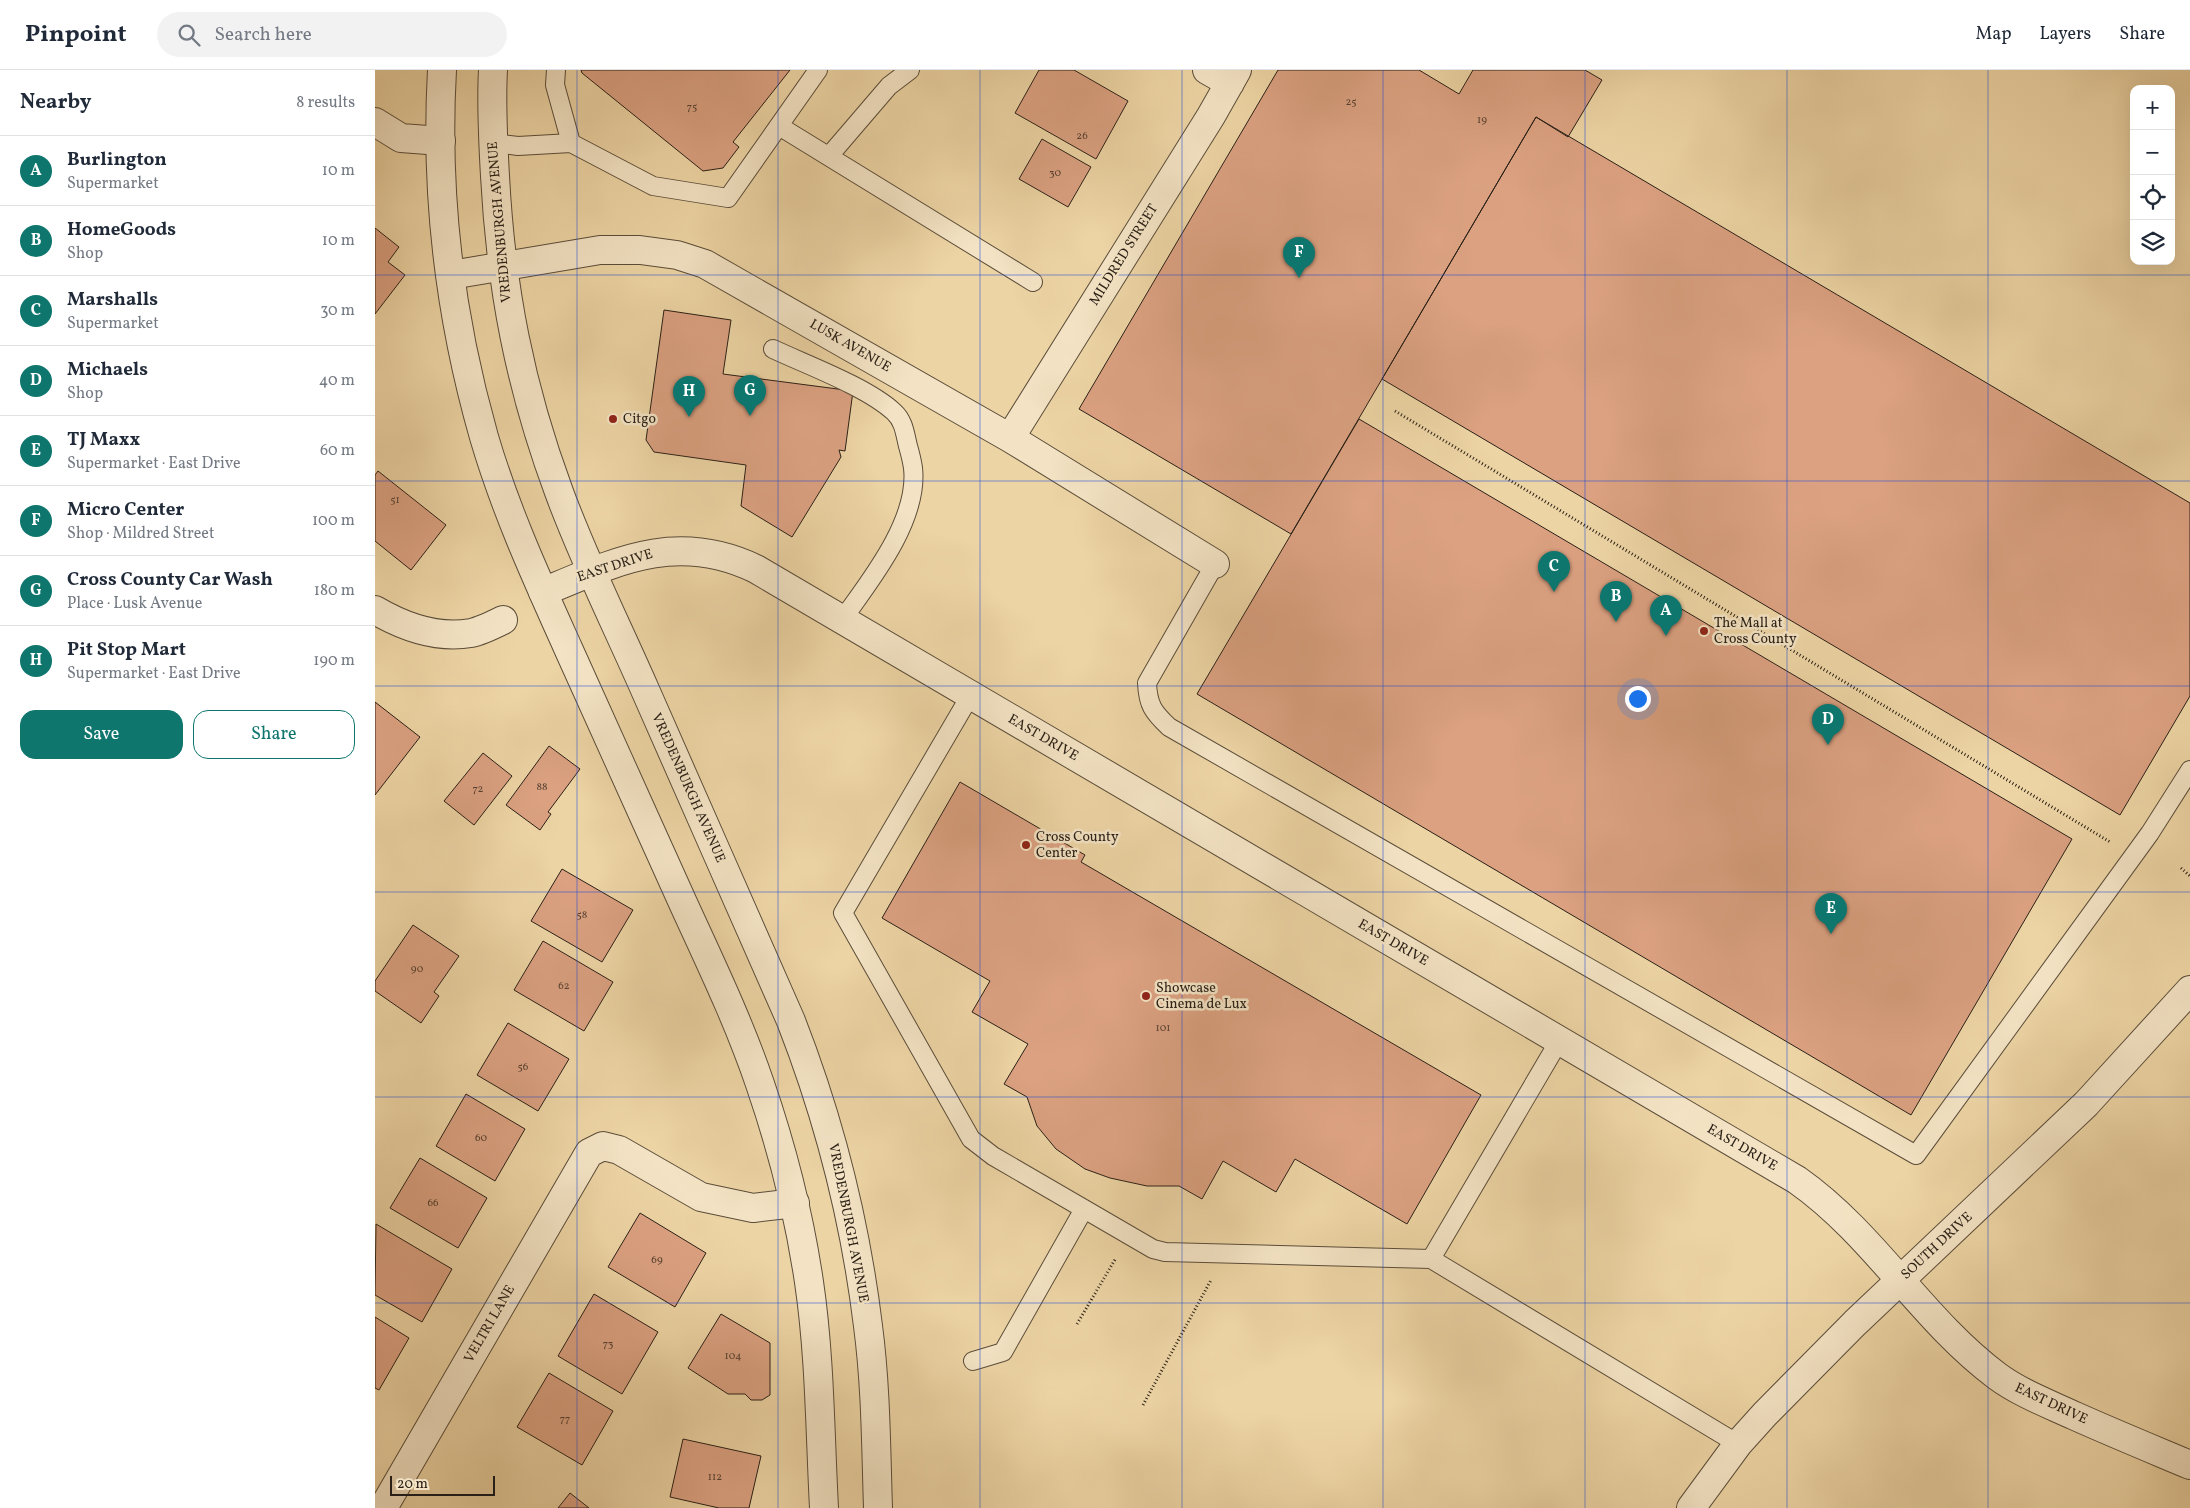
<!DOCTYPE html>
<html lang="en">
<head>
<meta charset="utf-8">
<style>
  body { margin:0; font-family:Vollkorn,serif; background:#f2f2f3; color:#1f2937 }
  .controls { position:absolute; right:15px; top:15px; display:grid; overflow:hidden; border-radius:10px; box-shadow:0 5px 20px #0002 }
  .controls button { width:45px; height:45px; display:grid; place-items:center; padding:0; border:0; border-bottom:1px solid #e0e1e3; background:#fff; color:#1f2937; font:25px sans-serif }
  .scale { position:absolute; left:15px; bottom:12px; width:105px; box-sizing:border-box; padding-left:5px; border:2px solid #2a2017; border-top:0; font-size:14px; line-height:18px; white-space:nowrap; color:#2a2017; -webkit-text-stroke:4px #f3e3c4; paint-order:stroke }
  .you { position:absolute; left:1262px; top:628px; width:18px; height:18px; margin:-12px; border:4px solid #fff; border-radius:50%; background:#1a73e8; box-shadow:0 0 0 8px #1a73e833 }
  .badge { display:grid; place-items:center; width:32px; height:32px; border-radius:50%; background:#0f766e; color:#fff; font-size:16px; font-weight:700 }
  .pin { position:absolute; translate:-50% -41px; filter:drop-shadow(0 1px 2px #0008) }
  .pin::after { content:''; position:absolute; top:26px; width:18px; height:15px; background:inherit; clip-path:polygon(0 0,100% 0,50% 100%) }
  .list { margin:0; padding:0; list-style:none }
  h2 { display:flex; justify-content:space-between; align-items:center; height:65px; margin:0; padding:0 20px; font-size:21px }
  h2 small { font-size:16px; font-weight:400; color:#747a83 }
  .list li { display:grid; grid-template-columns:32px 1fr auto; gap:15px; align-items:center; box-sizing:border-box; height:70px; padding:0 20px; border-top:1px solid #e0e1e3 }
  .list b { display:block; font-size:19px; white-space:nowrap }
  .list p { margin:0; font-size:16px; white-space:nowrap; color:#747a83 }
  .list em { font-size:16px; font-style:normal; color:#747a83 }
  .actions { display:flex; gap:10px; padding:15px 20px }
  .actions a { flex:1; padding:11px 0; border:1px solid #0f766e; border-radius:15px; text-align:center; font-size:18px; color:#0f766e }
  .actions .main { background:#0f766e; color:#fff }
  .icon { flex:none; width:28px; height:28px; fill:none; stroke:currentColor; stroke-width:2; stroke-linecap:round; stroke-linejoin:round }
  .map { position:relative; flex:none; width:1815px; height:1438px; overflow:hidden }
  header { display:flex; align-items:center; gap:30px; box-sizing:border-box; height:70px; padding:0 25px; background:#fff; border-bottom:1px solid #e0e1e3 }
  header strong { font-size:24px }
  nav { display:flex; gap:28px; margin-inline-start:auto; font-size:18px }
  .search { width:350px; height:45px; background:#f2f2f3; display:flex; align-items:center; gap:12px; box-sizing:border-box; padding:0 18px; border-radius:28px; color:#747a83; font-size:19px }
  main { display:flex }
  aside { flex:1; background:#fff }
  .map>svg:first-child { display:block }
</style>
</head>
<body>
<header>
<strong>Pinpoint</strong>
<div class="search"><svg class="icon" aria-label="search" viewBox="0 0 24 24"><circle cx="10" cy="10" r="6"/><path d="M15 15l6 6"/></svg>Search here</div>
<nav><a>Map</a><a>Layers</a><a>Share</a></nav>
</header>
<main>
<aside>
<h2>Nearby<small>8 results</small></h2>
<ul class="list">
<li><span class="badge">A</span><div><b>Burlington</b><p>Supermarket</p></div><em>10 m</em></li>
<li><span class="badge">B</span><div><b>HomeGoods</b><p>Shop</p></div><em>10 m</em></li>
<li><span class="badge">C</span><div><b>Marshalls</b><p>Supermarket</p></div><em>30 m</em></li>
<li><span class="badge">D</span><div><b>Michaels</b><p>Shop</p></div><em>40 m</em></li>
<li><span class="badge">E</span><div><b>TJ Maxx</b><p>Supermarket · East Drive</p></div><em>60 m</em></li>
<li><span class="badge">F</span><div><b>Micro Center</b><p>Shop · Mildred Street</p></div><em>100 m</em></li>
<li><span class="badge">G</span><div><b>Cross County Car Wash</b><p>Place · Lusk Avenue</p></div><em>180 m</em></li>
<li><span class="badge">H</span><div><b>Pit Stop Mart</b><p>Supermarket · East Drive</p></div><em>190 m</em></li>
</ul>
<div class="actions"><a class="main">Save</a><a>Share</a></div>
</aside>
<div class="map">
<svg width="1815" height="1438" viewBox="0 0 1815 1438">
  <rect width="100%" height="100%" fill="#edd4a4"/>
  <filter id="stains"><feTurbulence type="fractalNoise" baseFrequency=".004" numOctaves="4"/><feColorMatrix values="0 0 0 0 .2 0 0 0 0 .09 0 0 0 0 .02 0 0 0 .5 -.17"/></filter>
  <radialGradient id="worn" r=".72"><stop offset=".6" stop-color="#630" stop-opacity="0"/><stop offset="1" stop-color="#630" stop-opacity=".3"/></radialGradient>
  <!-- building -->
  <path fill="#dba181" stroke="#2a2017" d="M206 0H415L358 72 364 77 348 98 328 101 207 3Z
    M664 0H699L753 31 721 89 640 43Z
    M903 0H1044L1084 24 1098 0H1210L1227 10 1193 67 1161 47 916 464 704 339Z
    M1161 47 1815 433V626L1745 745 1007 309Z
    M667 69 716 97 693 137 644 109Z
    M0 158 24 177 13 192 30 205 0 244Z
    M289 240 356 250 348 304 478 321 470 381 464 380 466 387 417 467 366 436 371 395 279 382 271 370Z
    M984 349 1697 769 1536 1045 822 624Z
    M3 401 71 455 36 500 0 471V405Z
    M0 632 45 667 0 725Z
    M174 676 205 699 173 742 176 744 165 760 131 735Z
    M108 683 137 706 99 755 69 731Z
    M585 712 710 785 706 792 1106 1025 1032 1154 920 1089 901 1122 848 1091 827 1129 804 1116H772L735 1108 710 1099 681 1079 662 1056 652 1027 629 1014 653 974 597 942 615 911 507 848Z
    M187 799 258 840 227 892 156 851Z
    M38 855 84 886 59 922 64 926 46 953 0 921V911Z
    M168 871 238 912 209 961 139 920Z
    M133 953 194 989 163 1041 102 1005Z
    M91 1024 150 1059 120 1111 61 1076Z
    M45 1088 112 1128 83 1178 15 1138Z
    M265 1143 331 1183 300 1237 233 1197Z
    M1 1154 77 1199 47 1252 0 1225Z
    M219 1224 283 1262 247 1324 183 1286Z
    M346 1244 395 1273V1325L387 1330H376L370 1324H353L313 1298Z
    M0 1247 34 1268 4 1320 0 1318Z
    M174 1303 238 1341 207 1395 142 1357Z
    M308 1369 386 1386 374 1438H344L295 1427Z
    M195 1423 214 1438H183Z"/>
  <g fill="none" stroke-linecap="round" stroke-linejoin="round">
    <defs>
      <path id="service" d="M181 0 180 15 196 73
        M404 56 658 212
        M118 73 143 76 196 73 278 116 353 128 443 0
        M454 86 514 16 535 0
        M398 279C432 295 492 317 519 342 529 351 530 364 533 376 535 383 537 391 538 398 544 450 495 511 467 550
        M840 494 772 613C773 635 778 642 794 657L1541 1085 1775 763 1815 700
        M595 626 468 843 596 1069 618 1086 778 1179 790 1182 1056 1189 1184 971
        M1056 1189 1363 1374
        M598 1291 628 1282 709 1139"/>
      <path id="minor" d="M832 0 855 13
        M0 52 26 68 66 71
        M76 205 225 180H265L302 185 330 194 635 368 840 494
        M635 368 836 46 862 0
        M168 522C242 491 302 461 381 499L1422 1110C1499 1164 1547 1250 1622 1306 1645 1323 1674 1334 1700 1346 1738 1363 1777 1379 1815 1395
        M0 540C29 557 61 569 96 563 106 561 118 555 128 550
        M8 1438 214 1083 228 1076 244 1080 326 1127 378 1138 420 1133
        M1316 1438 1363 1374 1390 1344 1480 1253 1711 1034 1815 920"/>
      <path id="tertiary" d="M67 0C60 123 75 248 109 367 130 439 162 509 193 578 231 663 270 748 308 833 335 892 364 952 385 1014 407 1078 424 1144 434 1212 445 1286 445 1363 449 1438
        M118 0C116 35 118 71 120 106 126 219 145 317 184 422 209 490 242 556 271 622 319 732 368 841 416 951 455 1051 480 1149 493 1256 501 1316 501 1378 503 1438"/>
    </defs>
    <!-- service casing -->
    <use href="#service" stroke="#5b4d3a" stroke-width="20"/>
    <!-- minor casing -->
    <use href="#minor" stroke="#5b4d3a" stroke-width="30"/>
    <!-- tertiary casing -->
    <use href="#tertiary" stroke="#5b4d3a" stroke-width="30"/>
    <!-- path -->
    <path stroke="#2a2017" stroke-width="3" stroke-dasharray="1 2.5" stroke-linecap="butt" d="M1020 341 1735 772
      M1806 798 1815 806
      M702 1254 741 1188
      M768 1335 836 1210"/>
    <!-- service -->
    <use href="#service" stroke="#f3e3c4" stroke-width="18"/>
    <!-- minor -->
    <use href="#minor" stroke="#f3e3c4" stroke-width="28"/>
    <!-- tertiary -->
    <use href="#tertiary" stroke="#f3e3c4" stroke-width="28"/>
  </g>
  <!-- grid -->
  <path fill="none" stroke="#1d4ed8" stroke-width="1" stroke-opacity="0.55" d="M202 0V1438M403 0V1438M605 0V1438M807 0V1438M1008 0V1438M1210 0V1438M1412 0V1438M1613 0V1438M0 205H1815M0 411H1815M0 616H1815M0 822H1815M0 1027H1815M0 1233H1815"/>
  <!-- markers -->
  <g fill="#8f2418" stroke="#f3e3c4" stroke-width="2">
    <circle cx="238" cy="349" r="5"/>
    <circle cx="1329" cy="561" r="5"/>
    <circle cx="651" cy="775" r="5"/>
    <circle cx="771" cy="926" r="5"/>
  </g>
  <g text-anchor="middle" dominant-baseline="central" stroke-width="5" stroke-linejoin="round" paint-order="stroke">
    <!-- number labels -->
    <g font-size="11" fill="#564032">
      <text x="976" y="32">25</text>
      <text x="317" y="37">75</text>
      <text x="1107" y="50">19</text>
      <text x="707" y="66">26</text>
      <text x="680" y="103">30</text>
      <text x="20" y="430">51</text>
      <text x="167" y="717">88</text>
      <text x="103" y="719">72</text>
      <text x="207" y="845">58</text>
      <text x="42" y="899">90</text>
      <text x="189" y="916">62</text>
      <text x="788" y="958">101</text>
      <text x="148" y="997">56</text>
      <text x="106" y="1068">60</text>
      <text x="58" y="1133">66</text>
      <text x="282" y="1190">69</text>
      <text x="233" y="1274">73</text>
      <text x="358" y="1286">104</text>
      <text x="190" y="1349">77</text>
      <text x="340" y="1407">112</text>
    </g>
    <!-- street labels -->
    <g font-size="14" fill="#2a2017" stroke="#f3e3c4">
      <text transform="translate(125 152) rotate(-95)">VREDENBURGH AVENUE</text>
      <text transform="translate(749 185) rotate(-58)">MILDRED STREET</text>
      <text transform="translate(475 276) rotate(30)">LUSK AVENUE</text>
      <text transform="translate(240 496) rotate(-18)">EAST DRIVE</text>
      <text transform="translate(668 668) rotate(30)">EAST DRIVE</text>
      <text transform="translate(313 718) rotate(66)">VREDENBURGH AVENUE</text>
      <text transform="translate(1018 873) rotate(30)">EAST DRIVE</text>
      <text transform="translate(1367 1078) rotate(30)">EAST DRIVE</text>
      <text transform="translate(473 1153) rotate(79)">VREDENBURGH AVENUE</text>
      <text transform="translate(1562 1176) rotate(-43)">SOUTH DRIVE</text>
      <text transform="translate(115 1254) rotate(-60)">VELTRI LANE</text>
      <text transform="translate(1676 1334) rotate(25)">EAST DRIVE</text>
    </g>
    <!-- poi labels -->
    <g font-size="14" fill="#2a2017" stroke="#f3e3c4" text-anchor="start">
      <text x="248" y="349">Citgo</text>
      <text x="1339" y="553">The Mall at<tspan x="1339" dy="16">Cross County</tspan></text>
      <text x="661" y="767">Cross County<tspan x="661" dy="16">Center</tspan></text>
      <text x="781" y="918">Showcase<tspan x="781" dy="16">Cinema de Lux</tspan></text>
    </g>
  </g>
  <rect width="100%" height="100%" filter="url(#stains)"/>
  <rect width="100%" height="100%" fill="url(#worn)"/>
</svg>
<div class="controls">
<button>+</button>
<button>−</button>
<button><svg class="icon" aria-label="locate" viewBox="0 0 24 24"><circle cx="12" cy="12" r="6"/><path d="M12 2v4M12 18v4M2 12h4M18 12h4"/></svg></button>
<button><svg class="icon" aria-label="layers" viewBox="0 0 24 24"><path d="M12 4l9 5-9 5-9-5zM3 14l9 5 9-5"/></svg></button>
</div>
<div class="scale">20 m</div>
<div class="you"></div>
<div class="pin badge" style="left:1291px;top:566px">A</div>
<div class="pin badge" style="left:1241px;top:552px">B</div>
<div class="pin badge" style="left:1179px;top:522px">C</div>
<div class="pin badge" style="left:1453px;top:675px">D</div>
<div class="pin badge" style="left:1456px;top:864px">E</div>
<div class="pin badge" style="left:924px;top:208px">F</div>
<div class="pin badge" style="left:375px;top:346px">G</div>
<div class="pin badge" style="left:314px;top:347px">H</div>
</div>
</main>
</body>
</html>
